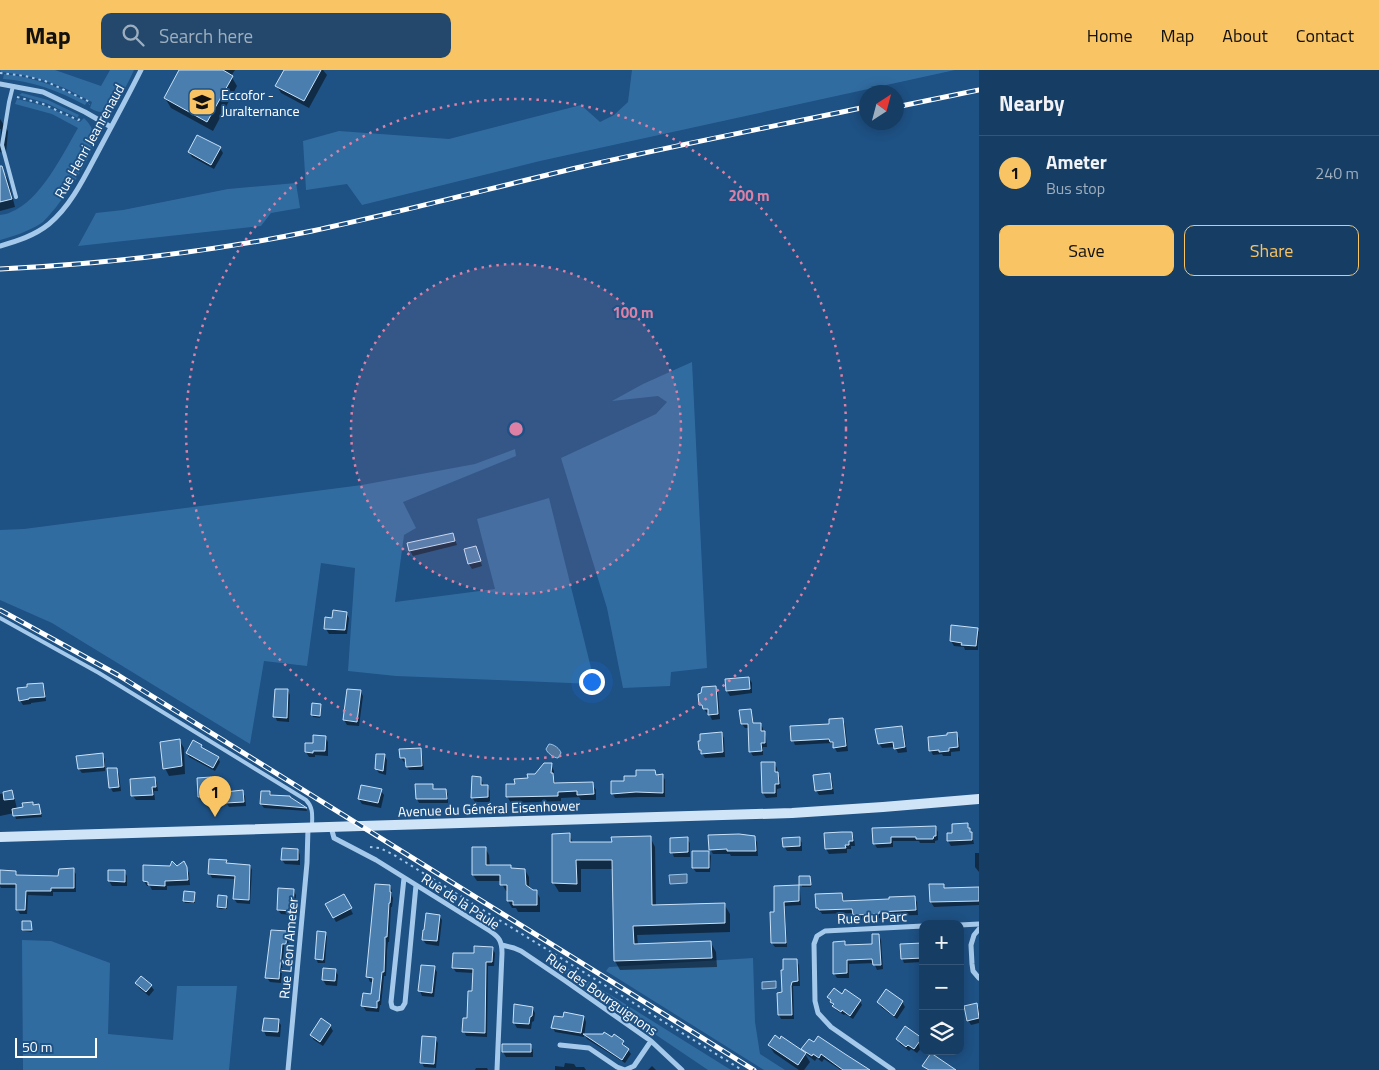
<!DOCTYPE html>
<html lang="en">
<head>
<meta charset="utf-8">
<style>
  body { margin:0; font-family:"Titillium Web",sans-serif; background:#23486c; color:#f1f3f6 }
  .controls { position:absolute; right:15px; bottom:15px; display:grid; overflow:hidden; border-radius:10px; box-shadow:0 2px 12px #0003 }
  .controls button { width:45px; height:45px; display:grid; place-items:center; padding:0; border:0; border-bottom:1px solid #355678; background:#163d63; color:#f1f3f6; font:25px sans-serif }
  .compass { position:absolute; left:859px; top:15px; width:45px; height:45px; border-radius:50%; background:#163d63; box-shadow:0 2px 12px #0003; rotate:36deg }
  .scale { position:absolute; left:15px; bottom:12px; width:82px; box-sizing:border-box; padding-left:5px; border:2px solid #fff; border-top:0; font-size:14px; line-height:18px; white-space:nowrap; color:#fff; -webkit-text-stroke:4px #1e5184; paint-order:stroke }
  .you { position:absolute; left:591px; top:611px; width:18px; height:18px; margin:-12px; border:4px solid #fff; border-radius:50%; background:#1a73e8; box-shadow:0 0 0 8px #1a73e833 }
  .badge { display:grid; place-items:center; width:32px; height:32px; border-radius:50%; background:#f9c463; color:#111; font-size:16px; font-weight:700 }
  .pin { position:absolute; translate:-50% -41px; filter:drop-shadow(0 1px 2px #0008) }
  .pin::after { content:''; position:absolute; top:26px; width:18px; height:15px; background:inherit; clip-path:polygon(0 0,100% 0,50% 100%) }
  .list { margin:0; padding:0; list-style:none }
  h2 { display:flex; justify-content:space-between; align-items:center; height:65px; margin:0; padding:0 20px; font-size:21px }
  h2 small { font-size:16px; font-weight:400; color:#9eaebe }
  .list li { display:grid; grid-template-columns:32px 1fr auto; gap:15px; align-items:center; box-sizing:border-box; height:75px; padding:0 20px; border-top:1px solid #355678 }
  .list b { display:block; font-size:19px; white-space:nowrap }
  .list p { margin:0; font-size:16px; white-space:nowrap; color:#9eaebe }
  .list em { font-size:16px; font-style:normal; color:#9eaebe }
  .actions { display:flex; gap:10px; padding:15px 20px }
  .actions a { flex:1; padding:11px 0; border:1px solid #f9c463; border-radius:10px; text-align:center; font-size:18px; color:#f9c463 }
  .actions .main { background:#f9c463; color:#111 }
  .icon { flex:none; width:28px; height:28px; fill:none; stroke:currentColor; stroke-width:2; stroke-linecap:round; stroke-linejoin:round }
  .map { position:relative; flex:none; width:979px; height:1000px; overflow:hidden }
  header { display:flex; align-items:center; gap:30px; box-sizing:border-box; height:70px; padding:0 25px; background:#f9c463; color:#111 }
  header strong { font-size:24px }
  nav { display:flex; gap:28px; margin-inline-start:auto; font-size:18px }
  .search { width:350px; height:45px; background:#23486c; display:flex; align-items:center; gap:12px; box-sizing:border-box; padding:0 18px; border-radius:10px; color:#9eaebe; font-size:19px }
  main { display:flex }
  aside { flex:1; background:#163d63 }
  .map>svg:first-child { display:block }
</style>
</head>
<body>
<header>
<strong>Map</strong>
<div class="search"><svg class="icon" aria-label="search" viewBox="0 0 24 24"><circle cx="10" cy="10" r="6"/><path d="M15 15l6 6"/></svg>Search here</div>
<nav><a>Home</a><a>Map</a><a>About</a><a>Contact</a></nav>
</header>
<main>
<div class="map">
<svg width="979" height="1000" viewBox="0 0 979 1000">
  <rect width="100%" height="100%" fill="#1e5184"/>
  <!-- green -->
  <path fill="#316ca1" d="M0 0H55L101 16 110 0H134C131 7 127 14 123 22 115 37 109 49 90 38L92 32C59 14 38 6 1 2Z
    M632 0H955L540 91 362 135 347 114 306 120 303 71 339 61 449 69 581 35 600 52 614 45 628 32Z
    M4 4C36 8 58 16 87 32L85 35C59 21 33 11 3 9Z
    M22 23 48 30 79 45 77 48 76 47 46 33 19 25Z
    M17 29 45 36 80 52 84 48C89 53 94 60 95 68 96 84 56 141 43 152 30 161 14 166 0 170V145C4 144 8 144 11 142 40 131 63 84 78 58L52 44 15 34Z
    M296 113 300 138 271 143 261 156 78 176 96 143 123 140 228 119Z
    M692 292 707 598 671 602 670 616 623 618 607 538 561 388 656 344 667 332 658 326 612 331 643 314Z
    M515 379 516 386 403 432 416 458 404 465 395 532 495 519 477 449 549 428 595 614 396 606 348 601 355 498 321 493 307 596 264 591 250 674 52 553 0 530V460L24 459 362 415 475 394Z
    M22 870 51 871 110 893 108 964 173 970 177 916H237L229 1000H23Z
    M753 888 755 952 760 984 785 1000H764L606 901 609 897Z
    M554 892 561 894 731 1000H708L557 898Z"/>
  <!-- water -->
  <path fill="#53779c" stroke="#98c4ec" d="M549 674C554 674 560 679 561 683L558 688C554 688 547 683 546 679Z
    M687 804V813L670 814 669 805Z
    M776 911V918L762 919V912Z"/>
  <!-- shadow -->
  <path fill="#0007" d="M181 0H235L231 6 237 16 213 61 171 38 165 28Z
    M285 0H323L327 5 309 38 281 23 277 16Z
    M0 49 8 61 6 83 0 82 1 59H0Z
    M220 78 223 83 214 99 192 87 189 82Z
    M4 103 8 110 15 137 0 141V104Z
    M453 464 457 475 413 486 410 481 409 474Z
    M476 477 482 496 472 499 469 494 465 480Z
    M346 543 349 548 347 564H329L326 559 334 549Z
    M977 559 979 562 978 580H965L964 577 954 576 951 571Z
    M749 608 752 613V623L730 626 727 621Z
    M42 614 45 619 46 631 31 633V634L23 635 20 630Z
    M715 618 718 622 720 649 712 650 709 643H707L700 634Z
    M348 620 360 621 363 626 359 656 347 655 344 650Z
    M288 621 290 625 289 652 277 651 275 646Z
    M313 634 320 635 321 637 320 648 313 647 312 645Z
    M750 640 752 644 754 654H760L763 658V662H764L766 667 767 677H763V685L753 686 750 681V658H745L742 654Z
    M842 649 845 654 848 681 837 682 832 673 795 675 793 670Z
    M901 657 904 662 907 682 898 683 895 677 882 678 879 673Z
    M721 663 724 668 725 687 705 688 700 680 702 672Z
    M956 663 959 668 960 681 951 682V686H943L942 684 933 685 931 681 949 666Z
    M325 667 328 672V686L315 685V687H309L306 682Z
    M179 670 184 678 185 704 169 706 165 698Z
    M201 676 203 680 218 688 220 692 215 701 189 687 187 683Z
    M420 680 422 684 424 700H409L407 696V692H404L401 688Z
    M102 685 105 689V701L82 703 79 699Z
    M384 685 387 690 386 705 379 703 376 699Z
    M774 693 777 698V703L780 708 781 718 777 719V727L766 728 763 723Z
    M551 695 554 701V708L556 714H592L596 720V730H581L579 727 561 728V731L511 733 507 726 516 715 529 709Z
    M116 699 119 704 121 721 113 722 110 717Z
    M655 701 657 706H663L665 710V727H639L615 728 613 724 612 712H625Z
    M829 704 832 709 834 724 819 725 816 720Z
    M480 708 483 713V716H487L490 721V732H475L472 727Z
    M155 709 157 713 158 721H154L155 730H136L133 726Z
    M198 709H210L213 714 214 731 202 732 199 727Z
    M432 715 435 720H446L448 724V733H419L417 729Z
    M381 721 384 725 381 738 362 734 359 729Z
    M11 722 14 726 17 739 24 738 32 733 34 736 38 735 40 739 42 747 16 749 14 743 0 746V724Z
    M242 722 245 726 246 736 229 737 226 732Z
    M270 722 272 726 291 729 306 738 307 741 264 738 261 734Z
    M967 754 972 764 974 774 951 776 948 771 954 764Z
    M935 757 938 762V770L935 771V773H920L919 771H893V777L877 778 874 773V760Z
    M852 764 854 768 855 776H851V779H847V783L829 784 826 779Z
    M569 765 574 774 613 773 650 767 655 777 656 836 724 834 730 844V862L637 865 638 875 711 873 716 882 717 897 620 900 615 891 613 799H581V822H559L553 812Z
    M754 767 757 772 758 786H731L730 784H713L710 779Z
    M799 768 802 773V781H787L784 776Z
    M687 769 690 773V787H674L672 782Z
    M485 778 489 785 490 797 525 800 529 807V818L533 821H536L540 828V842H518L516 838H512L508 831V821H506L502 814V811H477L473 805Z
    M298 780 300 785V795L285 794 282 790Z
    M708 782 711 786 710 802H696L693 798Z
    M975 783H979V802L975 797Z
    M226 791 228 794 250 796 252 800 250 834 237 833 234 829 236 809 212 808 210 804Z
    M184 793 189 803 190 815 167 816V820H152L150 816H147L144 811 177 797Z
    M0 800 15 802 18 807 60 808 73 800 76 804V822H53V826L28 825 27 844H20L17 839 18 818H1L0 816Z
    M109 801H124L127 806V816H112L109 811Z
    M801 807H810L811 817H802Z
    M943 815 945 820 979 819V835L934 837 931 832Z
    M390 816 392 821V826L393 828 392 837H391L389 872H388L387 880 386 906H384L381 935H380L379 942 366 941 363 936 372 926 374 912H370L368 907Z
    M798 816 800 821 801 835 785 836 787 877H775L772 873 776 843 775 817Z
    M293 820 296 825 295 845 281 844 278 840Z
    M194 823 195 825V833H185L184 831Z
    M842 824 845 832 914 827 917 832 918 845 881 846V848L857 849 854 843 822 844 821 842H820L817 838Z
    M344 826 353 844 336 852 327 835Z
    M226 827 228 829 227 839H219L218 837Z
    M439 846 442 850 439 876 426 874 423 870Z
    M31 852 32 862 25 861 23 860Z
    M286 863 289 867 288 879H286L288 866H285L281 913 270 912 267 908Z
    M325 863 327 867 325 893H318L316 889Z
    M879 865 881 870 883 899 877 900 874 893 849 894V908H837L834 903 844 873 846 876 873 875Z
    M923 875V892L904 893 902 888Z
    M492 878 495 883 494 896H488L487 967 466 966 464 961 469 950 474 903 456 902 453 898 475 884Z
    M796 890 799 895 800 916H793L794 949H781L779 945 783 923Z
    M434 898 437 902 434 927 422 926 420 921Z
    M335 900 338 905 337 916 326 915 323 910Z
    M136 913 151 916 154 920 149 926 139 918Z
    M886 921 902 932 905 937 897 949 881 937 878 932Z
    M843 925 860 931 862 935 853 949 845 944 844 945 836 940 828 927Z
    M977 934 979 938V953L971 955 968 950Z
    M532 938 535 943 534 951 532 952 531 959 517 958 514 953Z
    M584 947 586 952 584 967 555 962 553 958Z
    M278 951 281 955 280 967 266 966 264 961Z
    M330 956 333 961 323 976 314 970 311 965Z
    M905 957 923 971V976L917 983 911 979 909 981 900 974 897 969Z
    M585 965 623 972 625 977 628 980 631 984 625 993 587 969Z
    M781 968 805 984 810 992 804 1000H799L774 983 769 975 780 970Z
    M435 969 438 973 436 998 424 997 422 993Z
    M809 970 864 1000H841L824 989 822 992 817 988 815 991 806 984 803 979Z
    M504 975H530L533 980V987H506L503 982Z
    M565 993 574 994 576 997H584L586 1000H555V996L564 997Z
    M652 996 656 1000H648Z
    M476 998H487L488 1000H475Z"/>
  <!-- building -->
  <path fill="#4a7eae" stroke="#c9e1f7" d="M179 0H223L233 6 207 52 164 28Z
    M284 0H321L304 31 275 16Z
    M197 65 221 77 211 95 188 82Z
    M0 96H2L12 129 0 132Z
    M453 463 455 471 409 481 407 473Z
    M476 476 481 491 468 494 464 479Z
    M333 540 347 542 345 560 324 559 325 547 332 548Z
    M951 555 978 558 976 576 961 575 962 573 950 571Z
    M749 607 750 619 726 621 725 609Z
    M43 613 45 627 29 628V629L19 631 17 618 27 617V614Z
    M716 616 718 644 708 645V639H703L702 635H699L698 624 701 623 702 617Z
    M275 619H288L287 648 273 647Z
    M347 619 361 620 357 652 343 650Z
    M312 633 321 634 320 646 311 645Z
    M751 639 753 653H761V661H765V673H761L762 681 749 682 748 654H741L739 640Z
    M843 648 846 676 833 678V672H830L829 669 791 671 790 656 829 654V649Z
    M902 656 905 677 894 679 893 672 878 674 875 659Z
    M722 662 723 682 701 684V680H699L698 671H700V664Z
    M957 662 958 677 949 678V681L939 682V680L929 681 928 667 947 665V663Z
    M313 665 326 666 325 681H313V683L305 682V673H313Z
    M180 669 182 696 163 699 160 672Z
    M193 670 202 675 201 677 219 687 213 698 186 683Z
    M421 678 422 696 406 697 405 688H400L399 679Z
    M103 683 104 697 78 699 76 686Z
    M376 684H385L383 701 375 699Z
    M761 692H775V702H778L779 714H775V723H762Z
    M544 693H552L551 703H553L554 713 593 712 594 724 577 725V721L558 722V726L506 727V714H515L514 709 528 708 527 704H535Z
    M107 698H117L119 717 109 718Z
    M636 700H655L656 705 663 704V723L636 722 611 724V711H624V706H636Z
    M830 703 832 719 815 721 813 705Z
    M472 706 481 707V715H488V727L471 728Z
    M155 707 156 717H152L153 725 131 726 130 709Z
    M211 707 212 727H198L197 708Z
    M415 714H433V719H446L447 729H416Z
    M361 715 382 719 378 733 358 729Z
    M12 720 14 729 4 730 3 722Z
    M243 720 244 732 225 733V722Z
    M261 721H270V725L290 726V727L307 738 260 734Z
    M33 732V735L39 734 41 744 13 746 12 739 23 737 22 733Z
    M968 753V758H970V762H972V770L947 771V763H952V754Z
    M936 756V766H934L933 769H916V767H891V773L873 774 872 758Z
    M842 762H852L853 771H849V775H845L846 778 825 779 824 763Z
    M570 763V772H612L611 767 651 766 652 835 725 833V853L633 856 634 874 711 871 712 888 614 891 612 790H576L577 814 552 813V764Z
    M739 764 755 766 756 781H727V779L709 780 708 765Z
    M688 767V782L670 783V768Z
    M800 767V776L783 777 782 768Z
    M472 777H486V795H511V798L525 799 526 815 533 820H537V835H513V831H507V815H500V805H472Z
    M282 778 298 779V790H281Z
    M692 781H709V798H692Z
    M209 789 227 790 226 793 250 795 249 830 233 829 235 806 208 804Z
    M172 791 177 796 184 791 187 797 188 810 165 811V816L148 815V812L143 811V795L170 796Z
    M74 798V818H51V821H26L25 840H16V814H0V800L16 801V805L58 806 59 799Z
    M108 800H125V812L108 811Z
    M799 806H810L811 815H799Z
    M375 814 390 815V822H391L390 833H389L387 867H385V874L384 902H382L379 931H377V938L361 936 363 923 371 924 373 908 366 907Z
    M929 814H944V818L979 817V831L930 832Z
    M799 815V831L784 832 786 873H771L770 842H774V816Z
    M278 818 294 819 293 841 277 840Z
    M184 821 195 822 194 832 183 831Z
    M842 823 843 831 889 829V827L915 826 916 840 879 842V844L853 845 852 839 819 840 818 838H816L815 824Z
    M344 824 352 838 333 848 325 834Z
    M218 825 227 826 226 838 217 837Z
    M426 843 440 845 437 871 422 870 423 860H424Z
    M22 851H31L32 860H22Z
    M271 860 287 861 286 874H282L279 909 265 908Z
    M317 861 326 862 323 890 315 889Z
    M872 864H879L881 895H873L872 889 847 890V903L833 904V872L845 871V875L872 874Z
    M923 873V888L901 889 900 874Z
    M474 876 493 877 492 892H486L485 963 462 962 463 948H467L468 921H472L473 899 452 898 453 883H474Z
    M783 889H797L798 911 792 912 791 916 792 945H778L777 923 782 922 781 900H783Z
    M421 895 435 896 432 923 418 921Z
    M323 898 336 899 335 911 322 910Z
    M141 906 152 915 146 922 135 913Z
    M834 918 842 924 845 919 861 930 850 946 842 940 841 942 832 936 834 934 830 932 831 930 827 927Z
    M886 919 903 931 894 946 877 932Z
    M977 933 979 948 967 951 964 936Z
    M514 934 533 937 532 946 530 947 529 954 513 953Z
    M564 942 584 946 581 963 551 958 554 946 563 947Z
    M264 948 279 949 278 962 262 961Z
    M321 948 331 955 320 972 310 965Z
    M905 956 922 968 914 979 908 975 906 977 896 969Z
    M604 962 612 967 614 964 624 971 622 974 629 979 622 990 583 964H603Z
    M775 965 780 969 781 966 806 983 798 995 768 975Z
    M422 966 436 967 434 994 420 993Z
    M818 966 845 984 870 1000H843L821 984 819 988 813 984 812 986 801 979 809 969 814 972Z
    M502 974H531V982H502Z
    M931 983 956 1000H929L922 996Z"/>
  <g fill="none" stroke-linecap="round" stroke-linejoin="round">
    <!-- path -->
    <path stroke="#a5c9ea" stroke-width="2" stroke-dasharray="2.5 4" stroke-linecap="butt" d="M0 3 25 6 45 11 90 32 89 34
      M17 27 43 34 78 50 80 49
      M370 777 380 778 394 785 742 1000"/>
    <!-- lane -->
    <path stroke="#a5c9ea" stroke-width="4" d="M13 16 9 32 2 75 16 127
      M0 548 99 603 306 730C314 738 312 747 312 757"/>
    <!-- street -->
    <path stroke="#a5c9ea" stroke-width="5" d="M0 14 43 22 85 42 111 57
      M0 176C17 171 34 166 49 154 72 135 86 104 100 78 114 52 128 26 141 0
      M331 757 334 768 376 790 490 861C499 867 502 871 502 883L497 1000
      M404 808 391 932 392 937 397 939 402 938 405 933 416 815
      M960 855 979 854
      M979 859 974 865 971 875 972 894 973 901 979 908
      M502 875 514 878 521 881 564 910 651 971 682 1000
      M560 975 589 978 617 997 625 1000 634 996 651 971
      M288 1000 307 793 308 758
      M893 1000 831 957 818 943 815 931 814 874 817 866 825 861 923 856"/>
    <!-- secondary -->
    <path stroke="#d0e4f7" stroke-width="10" d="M0 767 792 743 883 737 979 729"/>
    <defs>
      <path id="rail" d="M896 37 979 20
        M0 199C104 194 210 182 312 161 401 142 488 119 576 98 672 76 770 57 866 37
        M0 540 118 605 754 1000"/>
    </defs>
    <!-- rail casing -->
    <use href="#rail" stroke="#fff" stroke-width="5"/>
    <!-- rail -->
    <use href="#rail" stroke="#1e5184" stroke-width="3" stroke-dasharray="9" stroke-linecap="butt"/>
  </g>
  <!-- distance rings -->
  <circle cx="516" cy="359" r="165" fill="#dd80a5" fill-opacity=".12"/>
  <g fill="none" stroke="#dd80a5" stroke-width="2.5" stroke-dasharray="2.5 5">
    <circle cx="516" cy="359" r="165"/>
    <circle cx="516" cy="359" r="330"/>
  </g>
  <!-- icons -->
  <defs>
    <symbol id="school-square" viewBox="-11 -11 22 22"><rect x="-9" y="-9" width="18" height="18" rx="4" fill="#f9c463" stroke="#1e5184"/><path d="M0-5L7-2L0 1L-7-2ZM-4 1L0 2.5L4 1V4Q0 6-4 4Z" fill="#111"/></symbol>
  </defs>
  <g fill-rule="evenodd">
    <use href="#school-square" x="186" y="16" width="32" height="32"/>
  </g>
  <g text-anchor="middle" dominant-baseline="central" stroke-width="4" stroke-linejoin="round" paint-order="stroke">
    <!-- poi labels -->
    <g font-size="14" fill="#fff" stroke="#1e5184" text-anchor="start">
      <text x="221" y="24">Eccofor -<tspan x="221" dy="16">Juralternance</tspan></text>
    </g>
    <!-- street labels -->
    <g font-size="14" fill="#fff" stroke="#1e5184">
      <text transform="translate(89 71) rotate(-61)">Rue Henri Jeanrenaud</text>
      <text transform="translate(489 738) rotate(-2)">Avenue du Général Eisenhower</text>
      <text transform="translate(461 831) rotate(33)">Rue de la Paule</text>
      <text transform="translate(872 847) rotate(-2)">Rue du Parc</text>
      <text transform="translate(288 878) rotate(-85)">Rue Léon Ameter</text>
      <text transform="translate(602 924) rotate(35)">Rue des Bourguignons</text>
    </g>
  </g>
  <circle cx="516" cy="359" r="8" fill="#dd80a5" stroke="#1e5184" stroke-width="2.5"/>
  <g font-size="15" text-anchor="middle" font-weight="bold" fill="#dd80a5" stroke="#1e5184" stroke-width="4" stroke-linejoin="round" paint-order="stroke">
    <text x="749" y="131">200 m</text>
    <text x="633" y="248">100 m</text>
  </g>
</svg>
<div class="controls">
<button>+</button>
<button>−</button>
<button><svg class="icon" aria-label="layers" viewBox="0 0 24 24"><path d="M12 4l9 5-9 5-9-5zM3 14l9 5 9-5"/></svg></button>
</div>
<svg class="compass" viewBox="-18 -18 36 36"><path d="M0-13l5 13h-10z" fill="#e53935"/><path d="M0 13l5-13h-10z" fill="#9eaebe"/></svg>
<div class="scale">50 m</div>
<div class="you"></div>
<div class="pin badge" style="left:215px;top:747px">1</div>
</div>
<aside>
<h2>Nearby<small></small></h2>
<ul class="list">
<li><span class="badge">1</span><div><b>Ameter</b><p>Bus stop</p></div><em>240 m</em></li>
</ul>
<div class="actions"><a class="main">Save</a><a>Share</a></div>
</aside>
</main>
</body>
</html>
